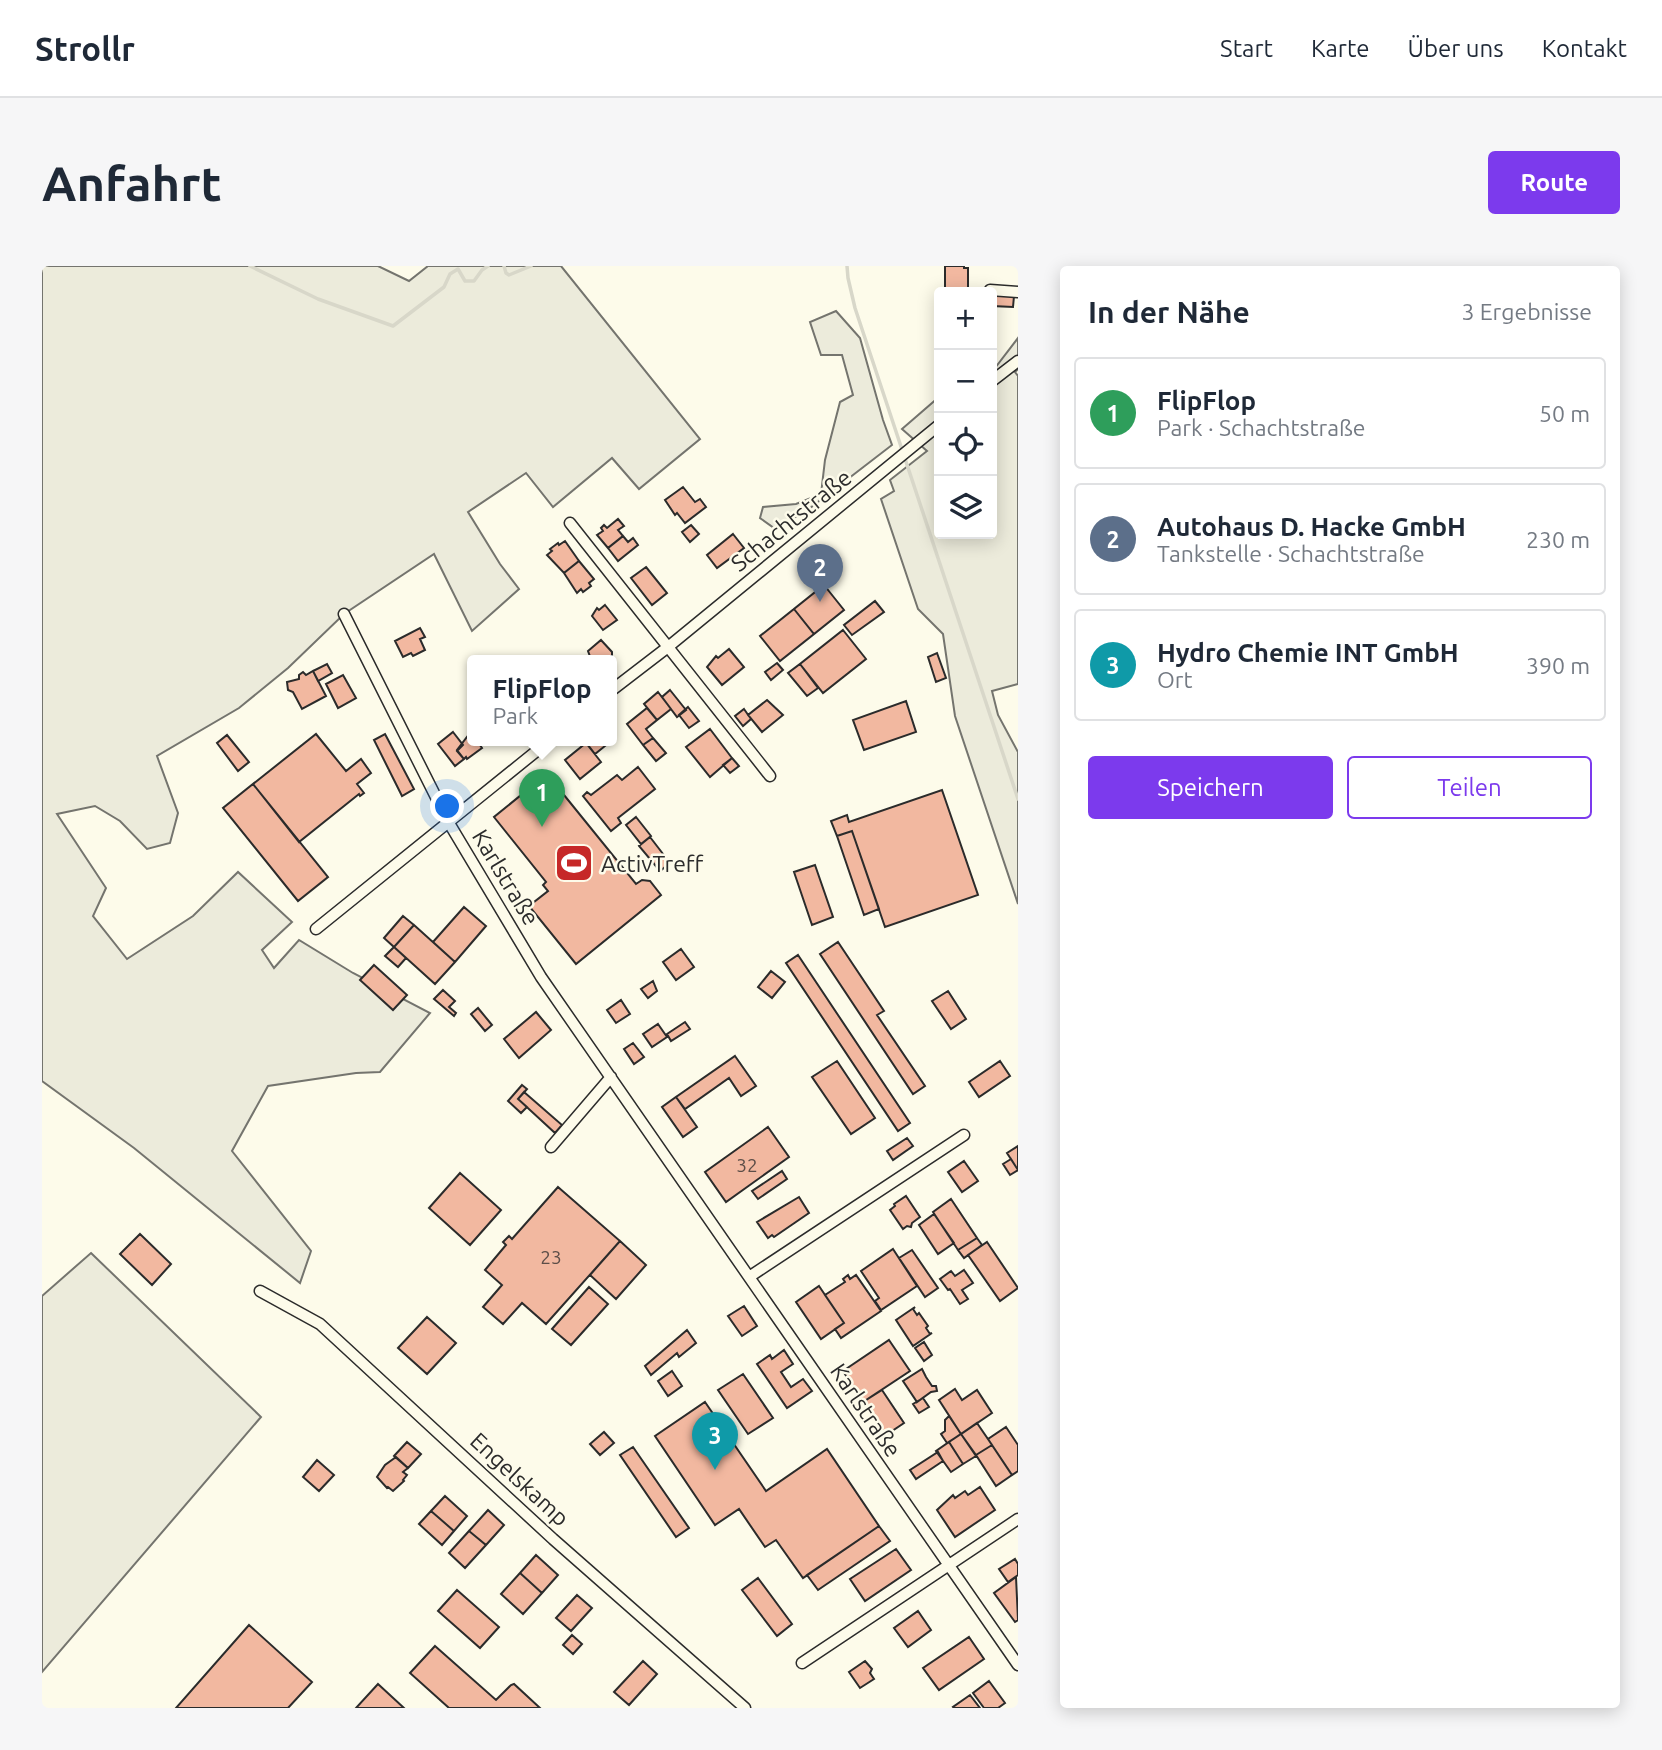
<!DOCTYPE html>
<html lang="de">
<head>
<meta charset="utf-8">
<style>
  body { margin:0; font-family:Ubuntu,sans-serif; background:#f6f6f7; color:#1f2937 }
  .controls { position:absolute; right:21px; top:21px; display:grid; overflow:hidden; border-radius:7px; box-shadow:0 4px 18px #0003 }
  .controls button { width:63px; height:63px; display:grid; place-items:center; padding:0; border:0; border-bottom:2px solid #e0e1e3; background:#fff; color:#1f2937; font:35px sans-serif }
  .you { position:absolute; left:406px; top:541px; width:24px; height:24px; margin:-18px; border:5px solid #fff; border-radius:50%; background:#1a73e8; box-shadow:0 0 0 10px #1a73e833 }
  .badge { display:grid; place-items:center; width:46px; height:46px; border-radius:50%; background:#7c3aed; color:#fff; font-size:23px; font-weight:700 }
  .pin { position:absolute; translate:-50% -58px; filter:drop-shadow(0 2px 4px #0008) }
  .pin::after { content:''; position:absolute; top:37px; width:24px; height:21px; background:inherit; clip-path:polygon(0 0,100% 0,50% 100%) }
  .popup { position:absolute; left:425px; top:389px; width:150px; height:91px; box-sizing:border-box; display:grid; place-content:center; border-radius:7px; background:#fff; filter:drop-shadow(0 2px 5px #0005); font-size:23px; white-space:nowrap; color:#747a83 }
  .popup b { font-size:26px; color:#1f2937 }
  .popup::after { content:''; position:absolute; left:50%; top:100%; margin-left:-14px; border:14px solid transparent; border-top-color:#fff }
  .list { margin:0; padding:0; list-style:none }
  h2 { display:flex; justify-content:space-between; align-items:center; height:91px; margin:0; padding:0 28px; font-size:30px }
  h2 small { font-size:23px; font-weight:400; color:#747a83 }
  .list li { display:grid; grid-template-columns:46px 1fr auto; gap:21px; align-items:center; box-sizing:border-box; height:112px; margin:0 14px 14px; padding:0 14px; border:2px solid #e0e1e3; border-radius:7px }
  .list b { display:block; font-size:26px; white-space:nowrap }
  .list p { margin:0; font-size:23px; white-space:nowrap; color:#747a83 }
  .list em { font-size:23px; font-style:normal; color:#747a83 }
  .actions { display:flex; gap:14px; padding:21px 28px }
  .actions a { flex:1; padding:16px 0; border:2px solid #7c3aed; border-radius:7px; text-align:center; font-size:24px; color:#7c3aed }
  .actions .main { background:#7c3aed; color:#fff }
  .icon { flex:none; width:38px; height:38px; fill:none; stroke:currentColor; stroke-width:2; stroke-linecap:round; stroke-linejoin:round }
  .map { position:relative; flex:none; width:976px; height:1442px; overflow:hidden; border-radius:7px }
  header { display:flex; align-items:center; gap:42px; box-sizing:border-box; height:98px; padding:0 35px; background:#fff; border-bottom:2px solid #e0e1e3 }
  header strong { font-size:33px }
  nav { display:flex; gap:38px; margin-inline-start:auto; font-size:24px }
  .intro { display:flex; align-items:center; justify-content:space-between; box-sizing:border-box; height:168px; padding:0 42px }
  h1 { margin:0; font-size:49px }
  .button { padding:18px 32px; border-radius:7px; background:#7c3aed; color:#fff; font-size:24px; font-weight:700 }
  main { display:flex; gap:42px; padding:0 42px }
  aside { flex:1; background:#fff; border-radius:7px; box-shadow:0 4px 18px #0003 }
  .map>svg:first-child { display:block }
</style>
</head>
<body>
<header>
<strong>Strollr</strong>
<nav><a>Start</a><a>Karte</a><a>Über uns</a><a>Kontakt</a></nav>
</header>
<div class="intro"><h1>Anfahrt</h1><a class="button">Route</a></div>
<main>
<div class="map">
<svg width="976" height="1442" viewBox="0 0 976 1442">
  <rect width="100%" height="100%" fill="#fdfbea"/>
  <!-- green -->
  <path fill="#ecebdb" stroke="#74746e" stroke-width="2" d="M0 0H336L367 15 386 0H519L658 173 597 223 570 192 511 241 484 207 426 246 458 298 477 323 430 365 392 288 302 348 246 402 197 442 115 490 136 547 128 577 105 583 78 555 53 540 15 548 64 622 51 650 85 693 151 650 196 606 250 656 220 684 232 702 257 674 311 707 388 747 338 806 314 807 226 820 190 885 269 985 258 1017 92 882 0 815Z
    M794 45 818 72 841 154 850 179 763 246 732 262 718 252 721 241 754 238 779 228 783 194 798 136 811 129 800 89H779L768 56Z
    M976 72V103L973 106 976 110V418L950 425 956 449 976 486V638L913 450 901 368 876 343 839 233 852 225 848 214 885 185 860 163 897 131V268H950V103L953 102Z
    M49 987 219 1151 0 1406V1030Z"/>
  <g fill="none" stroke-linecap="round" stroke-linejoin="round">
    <!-- stream -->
    <path stroke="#d8d7c9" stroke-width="3.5" d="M208 0 276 33 351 60 402 21 408 8 416 3 423 15H432L440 4 446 0
      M462 0 464 7 467 9 489 0
      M805 0 806 12 813 42 976 533"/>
  </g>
  <!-- building -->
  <path fill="#f2b8a0" stroke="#2b2b2b" stroke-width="2" d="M903 0H922V2H926V24H903Z
    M950 30H972L971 41 950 40Z
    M641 221 653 236 658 233 664 241 643 257 635 247 633 249 623 234Z
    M576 253 582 260 576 264 581 270 566 282 555 269 561 265 559 262 562 259 565 262Z
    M649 259 657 268 648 276 640 266Z
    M691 268 702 282 675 302 665 289Z
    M581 270 586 276 591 272 596 279 576 295 566 282Z
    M523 275 537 295 522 307 505 289 510 285 508 283 516 277 517 279Z
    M537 295 552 313 547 317 549 320 541 326 539 323 535 327 522 307Z
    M604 301 625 327 610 339 589 312Z
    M782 319 802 344 772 368 752 343Z
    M833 335 842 346 810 369 802 359Z
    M563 339 575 354 561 364 550 350 555 342 557 344Z
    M752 343 772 368 738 395 718 370Z
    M378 362 383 371 378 373 383 384 371 390 369 387 361 391 353 375Z
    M801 364 824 393 781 427 758 398Z
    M559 374 570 386V389L561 395H554L552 392 549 393 546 385Z
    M687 383 702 401 680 419 665 401 674 390 676 392Z
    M895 387 904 412 894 416 886 391Z
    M735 397 741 404 729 414 723 406Z
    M285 398 290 407 276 415 271 405Z
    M758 398 776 422 765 430 746 407Z
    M271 405 284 430 260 443 251 426 246 424 245 416 257 413V409L261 406 264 409Z
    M301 409 314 432 296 442 284 418Z
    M628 424 644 444 635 451 620 431Z
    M616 426 629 443 615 454 602 438Z
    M725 434 741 449 720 466 706 449Z
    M864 435 874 466 822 484 811 454Z
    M646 441 657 455 647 462 637 449Z
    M605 442 615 454 604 463 611 472 601 479 585 458Z
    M702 443 709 453 701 460 693 450Z
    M668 463 690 492 668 511 644 481Z
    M411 466 421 479 415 485 422 493 413 500 396 478Z
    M428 467 430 475H435L440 482 425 493 424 491 422 493 415 484Z
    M274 468 304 505 319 493 329 507 315 518 322 527 318 530 317 528 257 576 211 518Z
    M343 468 372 523 360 530 332 474Z
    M185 469 207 496 196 505 175 477Z
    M611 472 624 487 614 495 601 479Z
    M550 475H558L563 480 553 488 546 479Z
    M544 477 559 496 538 513 523 494Z
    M690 492 697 500 688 507 681 499Z
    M596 501 613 523 576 552 579 557 569 565 541 530 545 526 549 529 575 509 580 514Z
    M505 508 594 618 600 614 608 615 619 629 534 698 487 640 506 625 501 619 504 616 452 551Z
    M211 518 286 611 256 635 181 542Z
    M900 524 936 629 843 661 810 565 795 570 789 555 805 549 807 556Z
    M594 551 609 570 599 578 584 559Z
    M810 565 837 643 822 649 795 570Z
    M608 571 628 597 618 605 597 580Z
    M773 599 791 651 770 659 752 606Z
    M422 641 444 660 413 696 391 676Z
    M361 650 372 659 352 681 342 672Z
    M372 659 413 696 393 718 352 681Z
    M796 676 842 745 835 749 883 820 871 828 778 688Z
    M352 681 364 692 356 701 343 690Z
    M639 683 652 701 634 714 621 696Z
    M756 689 868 857 856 865 744 697Z
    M332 699 365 729 351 744 318 714Z
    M729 705 743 716 730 732 716 721Z
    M611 715 615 725 606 732 599 723Z
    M401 724 413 735 407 741 414 747 412 750 392 733Z
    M906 725 924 753 909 763 890 735Z
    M579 734 588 748 574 757 565 744Z
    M436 742 450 759 443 765 429 748Z
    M494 746 509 764 477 792 462 773Z
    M643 756 648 763 629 775 625 768Z
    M616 758 625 771 610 781 601 768Z
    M591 777 602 791 592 798 582 783Z
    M693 790 714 820 699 830 687 812 643 843 634 831Z
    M795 795 833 852 809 868 770 811Z
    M958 795 968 810 937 831 927 816Z
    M480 819 485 823 476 833 485 841 479 847 466 835Z
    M482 826 520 859 513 867 476 833Z
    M634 831 655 861 641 871 620 841Z
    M726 861 747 891 684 936 663 906Z
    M865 872 871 880 851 894 845 885Z
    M976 880V904L965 887Z
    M969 893 976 904 968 909 961 898Z
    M922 895 936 915 920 926 906 906Z
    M740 905 745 913 716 933 710 925Z
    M418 907 459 944 428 979 387 942Z
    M516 921 578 975 504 1058 480 1037 461 1058 441 1041 460 1019 443 1004 464 979 461 976 467 970 470 973Z
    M864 930 878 951 870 957 869 961 865 960 861 963 848 944 853 940 852 938Z
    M757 931 767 947 732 971 730 969 726 972 715 956Z
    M909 933 935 972 916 984 891 946Z
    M892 948 912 977 896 988 877 959Z
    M98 968 129 998 110 1019 78 988Z
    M935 972 940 979 922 992 916 984Z
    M578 975 604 999 574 1033 548 1009Z
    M945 976 976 1022 958 1035 926 989Z
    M851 983 875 1020 839 1044 833 1035 837 1032 819 1005Z
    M870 984 896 1022 883 1031 857 992Z
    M922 1004 931 1017 920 1024 926 1033 918 1038 908 1023 906 1024 898 1013 909 1005 913 1010Z
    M806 1009 808 1013 814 1009 839 1045 799 1072 793 1063 802 1057 783 1029 803 1016 801 1013Z
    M777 1020 802 1057 779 1073 754 1036Z
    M547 1021 566 1038 529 1079 510 1063Z
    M702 1040 715 1060 700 1070 686 1050Z
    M873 1041 871 1043 875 1049 877 1047 886 1060 884 1062 888 1068 890 1067 871 1080 854 1054Z
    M385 1051 414 1077 385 1108 356 1082Z
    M645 1064 654 1077 637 1091 635 1087 609 1109 603 1100Z
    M847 1074 868 1105 821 1136 801 1105Z
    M882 1076 890 1089 882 1095 873 1082Z
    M742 1084 751 1098 739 1106 749 1121 761 1113 770 1125 745 1142 715 1098 728 1089 730 1093Z
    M880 1103 884 1111 890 1120H894L895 1125 889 1126 875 1136 861 1115Z
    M630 1105 640 1120 626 1130 616 1115Z
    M701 1108 731 1152 706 1168 676 1124Z
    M913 1123 920 1134 935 1124 950 1147 919 1168 897 1134Z
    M840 1124 862 1157 844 1169 821 1136Z
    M881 1132 887 1141 877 1147 871 1138Z
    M663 1136 724 1225 785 1183 837 1260 761 1312 734 1274 723 1281 697 1243 673 1259 613 1170Z
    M907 1150 919 1168 905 1177 899 1168 903 1165V1154Z
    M935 1157 950 1179 934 1189 919 1168Z
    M964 1161 976 1179V1205L970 1209 946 1173Z
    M562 1166 572 1177 558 1189 548 1178Z
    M919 1168 934 1190 921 1198 907 1176Z
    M365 1176 379 1188 366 1202 352 1190Z
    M907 1176 921 1198 909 1206 894 1185Z
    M950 1179 970 1209 954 1220 934 1189Z
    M591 1181 647 1262 634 1271 578 1189Z
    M896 1186 901 1195 874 1213 868 1204Z
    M354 1191 366 1202 361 1206 365 1209 361 1214 362 1215 351 1225 346 1221 345 1222 335 1211 343 1199Z
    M275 1194 292 1209 277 1225 261 1211Z
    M938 1221 953 1244 913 1271 895 1244 911 1229 913 1232 923 1225 926 1229Z
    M403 1230 425 1250 412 1265 389 1245Z
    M446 1244 462 1259 444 1279 427 1265Z
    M389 1245 412 1265 400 1279 377 1258Z
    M837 1260 848 1275 776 1324 765 1309Z
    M427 1265 444 1279 423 1302 407 1287Z
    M854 1283 869 1304 823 1335 808 1313Z
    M494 1289 516 1309 500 1327 478 1307Z
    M973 1293 976 1298V1309L966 1316 957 1303Z
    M478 1307 500 1327 481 1348 459 1328Z
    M974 1311 976 1354 973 1356 952 1327Z
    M716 1312 750 1358 735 1370 700 1324Z
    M415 1324 457 1361 438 1382 396 1345Z
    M535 1329 550 1342 529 1365 514 1352Z
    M876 1345 889 1364 866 1381 852 1362Z
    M207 1359 270 1416 246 1442H134Z
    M530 1369 540 1378 531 1388 521 1379Z
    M927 1371 942 1393 897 1424 881 1402Z
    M393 1380 454 1434 469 1419 472 1418 498 1442H407L368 1407Z
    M601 1395 615 1408 587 1439 572 1426Z
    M823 1395 830 1403 828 1407 832 1413 818 1422 807 1406Z
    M947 1415 963 1437 956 1442H942L931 1427Z
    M336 1418 362 1442H314Z
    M928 1429 938 1442H912L911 1441Z"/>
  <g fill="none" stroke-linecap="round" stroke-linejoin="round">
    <defs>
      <path id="minor" d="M948 24 976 26
        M950 115 976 95
        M528 257 728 510
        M302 348 407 557 499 711 976 1399
        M570 424 626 381 897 159
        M274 663 507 475
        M509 881 569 811
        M707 1011 922 869
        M218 1025 278 1058 511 1273 703 1442
        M760 1397 976 1253"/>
    </defs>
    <!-- minor casing -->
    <use href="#minor" stroke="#2b2b2b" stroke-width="13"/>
    <!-- minor -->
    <use href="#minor" stroke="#fdfbea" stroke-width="10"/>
  </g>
  <!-- icons -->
  <defs>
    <symbol id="stadium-square" viewBox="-11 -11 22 22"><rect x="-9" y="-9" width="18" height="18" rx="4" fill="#c62828" stroke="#fdfbea"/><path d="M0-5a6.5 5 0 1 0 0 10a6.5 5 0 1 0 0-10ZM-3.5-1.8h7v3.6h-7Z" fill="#fff"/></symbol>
  </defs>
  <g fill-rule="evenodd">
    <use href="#stadium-square" x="510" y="575" width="44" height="44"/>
  </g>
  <g text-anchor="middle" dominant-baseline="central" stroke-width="5" stroke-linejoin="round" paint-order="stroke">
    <!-- number labels -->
    <g font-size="19" fill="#5d4e48">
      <text x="705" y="899">32</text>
      <text x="509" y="991">23</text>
    </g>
    <!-- street labels -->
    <g font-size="23" fill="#2b2b2b" stroke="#fdfbea">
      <text transform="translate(749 254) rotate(-39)">Schachtstraße</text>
      <text transform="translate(464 611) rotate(59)">Karlstraße</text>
      <text transform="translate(824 1144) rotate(56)">Karlstraße</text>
      <text transform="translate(478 1213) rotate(43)">Engelskamp</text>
    </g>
    <!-- poi labels -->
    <g font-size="23" fill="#2b2b2b" stroke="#fdfbea" text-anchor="start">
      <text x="559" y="597">ActivTreff</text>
    </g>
  </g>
</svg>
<div class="controls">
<button>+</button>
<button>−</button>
<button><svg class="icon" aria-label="locate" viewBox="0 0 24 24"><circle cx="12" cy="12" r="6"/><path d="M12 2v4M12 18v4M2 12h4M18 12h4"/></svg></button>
<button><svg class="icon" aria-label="layers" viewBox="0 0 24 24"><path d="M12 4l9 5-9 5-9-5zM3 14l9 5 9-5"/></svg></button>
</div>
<div class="you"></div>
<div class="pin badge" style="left:500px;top:561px;background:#2e9e5b">1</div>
<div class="popup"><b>FlipFlop</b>Park</div>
<div class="pin badge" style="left:778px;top:336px;background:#5c6f8a">2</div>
<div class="pin badge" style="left:673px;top:1204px;background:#0f9aa8">3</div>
</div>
<aside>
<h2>In der Nähe<small>3 Ergebnisse</small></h2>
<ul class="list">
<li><span class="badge" style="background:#2e9e5b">1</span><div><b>FlipFlop</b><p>Park · Schachtstraße</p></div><em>50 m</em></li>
<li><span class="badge" style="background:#5c6f8a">2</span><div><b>Autohaus D. Hacke GmbH</b><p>Tankstelle · Schachtstraße</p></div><em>230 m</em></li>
<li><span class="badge" style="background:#0f9aa8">3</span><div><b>Hydro Chemie INT GmbH</b><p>Ort</p></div><em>390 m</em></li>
</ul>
<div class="actions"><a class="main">Speichern</a><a>Teilen</a></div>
</aside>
</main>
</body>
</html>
